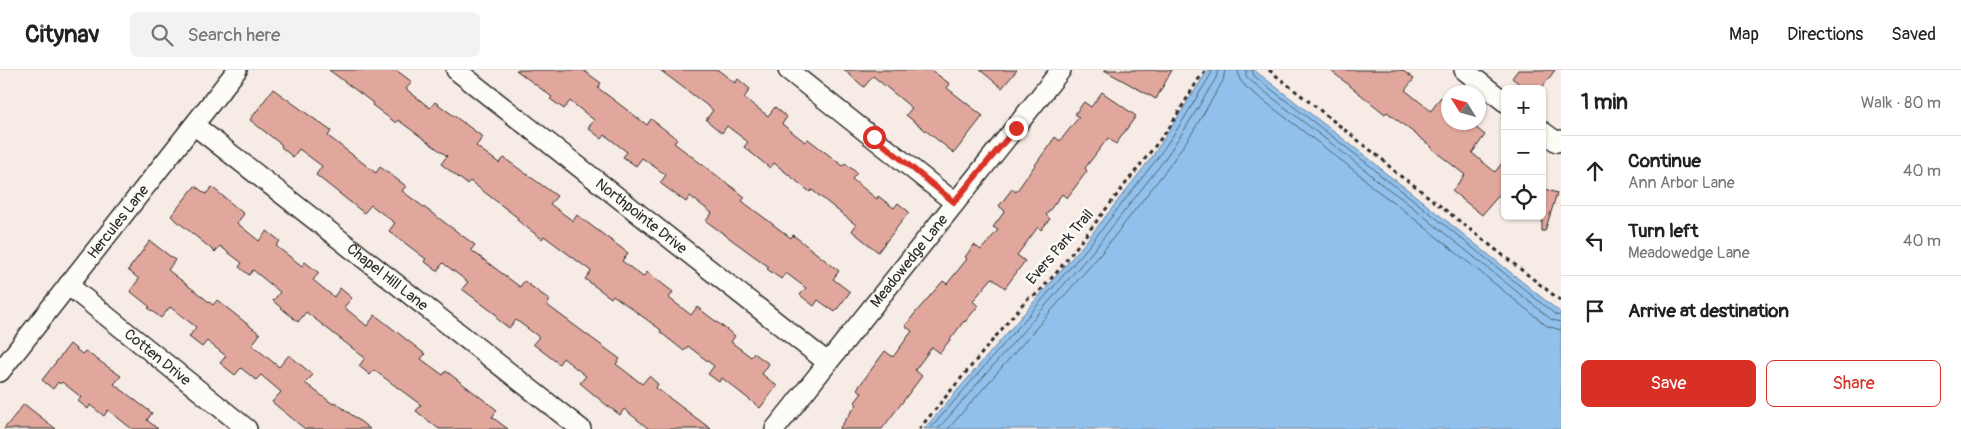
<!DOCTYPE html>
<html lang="en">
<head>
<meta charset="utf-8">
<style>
  body { margin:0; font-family:Pangolin,sans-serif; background:#f2f2f2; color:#222 }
  .controls { position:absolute; right:15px; top:15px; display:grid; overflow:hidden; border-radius:8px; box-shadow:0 1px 4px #0004 }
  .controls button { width:45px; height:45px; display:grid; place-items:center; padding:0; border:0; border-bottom:1px solid #e0e0e0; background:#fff; color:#222; font:25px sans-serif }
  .compass { position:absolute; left:1441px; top:15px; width:45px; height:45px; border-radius:50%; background:#fff; box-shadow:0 1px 4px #0004; rotate:307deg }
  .stop { position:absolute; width:15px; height:15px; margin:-11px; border:4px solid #d93025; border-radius:50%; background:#fff }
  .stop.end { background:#d93025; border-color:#fff; box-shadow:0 1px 5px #0008 }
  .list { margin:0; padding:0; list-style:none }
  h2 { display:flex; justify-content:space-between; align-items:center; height:65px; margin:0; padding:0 20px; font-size:21px }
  h2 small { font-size:16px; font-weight:400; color:#767676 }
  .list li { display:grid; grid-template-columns:32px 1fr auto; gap:15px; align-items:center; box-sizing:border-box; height:70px; padding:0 20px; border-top:1px solid #e0e0e0 }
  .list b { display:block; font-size:19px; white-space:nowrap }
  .list p { margin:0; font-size:16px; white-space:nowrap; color:#767676 }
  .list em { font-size:16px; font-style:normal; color:#767676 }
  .actions { display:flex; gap:10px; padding:15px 20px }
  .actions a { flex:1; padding:11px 0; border:1px solid #d93025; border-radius:8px; text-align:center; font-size:18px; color:#d93025 }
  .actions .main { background:#d93025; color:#fff }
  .icon { flex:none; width:28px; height:28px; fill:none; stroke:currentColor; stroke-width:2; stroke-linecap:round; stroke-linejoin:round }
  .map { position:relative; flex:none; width:1561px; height:359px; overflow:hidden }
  header { display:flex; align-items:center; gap:30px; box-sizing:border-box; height:70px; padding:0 25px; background:#fff; border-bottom:1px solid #e0e0e0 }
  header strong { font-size:24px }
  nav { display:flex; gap:28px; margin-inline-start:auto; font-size:18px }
  .search { width:350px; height:45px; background:#f2f2f2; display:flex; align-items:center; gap:12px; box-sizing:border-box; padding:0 18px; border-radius:8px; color:#767676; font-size:19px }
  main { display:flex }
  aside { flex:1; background:#fff }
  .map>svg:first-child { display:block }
</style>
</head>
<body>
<header>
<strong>Citynav</strong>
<div class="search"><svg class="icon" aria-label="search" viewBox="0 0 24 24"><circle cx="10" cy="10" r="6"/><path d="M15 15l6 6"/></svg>Search here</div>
<nav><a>Map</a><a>Directions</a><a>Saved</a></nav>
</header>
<main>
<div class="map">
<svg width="1561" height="359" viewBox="0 0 1561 359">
  <rect width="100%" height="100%" fill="#f7ebe5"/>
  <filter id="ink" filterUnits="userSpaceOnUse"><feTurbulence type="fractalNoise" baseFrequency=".02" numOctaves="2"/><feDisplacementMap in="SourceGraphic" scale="10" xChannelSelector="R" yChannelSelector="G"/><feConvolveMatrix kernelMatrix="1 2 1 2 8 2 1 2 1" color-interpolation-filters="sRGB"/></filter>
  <g filter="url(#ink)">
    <!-- water -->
    <path fill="#90c0eb" stroke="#68849e" d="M1208 0H1254L1377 95 1384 102 1407 119 1561 243V359H924L1084 174 1152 87Z"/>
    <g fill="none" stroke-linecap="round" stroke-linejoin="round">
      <!-- shore -->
      <path stroke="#536778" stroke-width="1" d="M1238 0 1240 10 1246 17 1364 108 1372 117 1396 134 1547 256 1561 260
        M1246 0V6L1251 11 1369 103 1377 111 1401 128 1552 250 1561 252
        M1252 0 1254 6 1373 98 1381 106 1405 123 1556 245 1561 246
        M930 359 1088 177 1156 90 1180 55 1211 4 1212 0
        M938 359 1093 181 1162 93 1185 59 1216 8 1218 0
        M948 359 1099 186 1167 99 1192 63 1223 11 1225 0"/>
    </g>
    <!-- building -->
    <path fill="#e1a79d" stroke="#2b2b2b" d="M329 0H396L412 12 406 19 430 38 435 32 483 67 476 76 499 93 504 88 557 126 550 134 573 151 577 145 628 183 622 191 643 207 647 202 673 222 669 228 691 245 697 237 735 266 731 272 751 287 754 283 769 294 762 304 777 316 760 338 722 308 719 312 708 304 714 296 688 276 684 281 660 262 661 260 613 225 611 228 585 209 591 201 544 166 542 169 517 150 518 148 470 111 467 114 441 94 447 86 398 50 396 53 372 35 373 33Z
      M516 0H583L601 13 598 18 647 55 651 49 677 69 674 73 745 127 742 131 791 168 793 165 839 201 833 209 850 222 835 242 818 230 814 236 800 225 806 218 786 203 781 209 767 199 769 197 706 151 712 143 690 126 686 132 660 113 666 105 642 88 636 96 623 87 627 82 605 65 602 69 588 58 594 50 570 31 564 39 550 29 552 27Z
      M660 0H718L735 13 738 9 750 19 744 28 768 46 775 37 787 47 782 54 805 72 808 69 843 96 845 93 857 103 852 109 877 129 878 126 894 138 898 133 909 142 878 182 852 161 856 155 812 120 810 122 774 93 770 98 744 77 748 72 727 56 722 63 706 50 713 40Z
      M844 0H931L950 14 947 18 983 46 954 83 906 45 912 38 873 6 864 17Z
      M980 0H1017L1002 18Z
      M1104 0H1172L1156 29Z
      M1330 0H1402L1414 9 1405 20 1431 41 1441 27 1448 33V52H1469L1485 65 1472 83 1495 102 1505 89V118L1482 145 1452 121 1465 105 1431 78 1432 77 1387 42 1385 44Z
      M1518 0H1555L1541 19H1526L1512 8Z
      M273 19 331 61 328 66 376 103 380 97 406 116 402 121 475 175 471 180 520 217 524 211 550 230 547 235 620 289 616 294 642 314 649 306 658 314 656 318 711 359H649L624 339 620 345 604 333 580 313 586 306 563 288 559 294 533 274 539 267 516 250 509 258 496 248 498 246 462 219 468 212 443 193 437 201 424 191 426 189 389 161 395 153 371 135 364 143 316 105 322 96 299 79 293 87 281 77 282 75 250 50Z
      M1102 22 1136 46 1116 74 1108 68 1085 98 1087 101 1067 128 1062 124 1046 145 1050 149 1041 160 1038 157 1017 185 1025 191 1005 218 992 208 973 231 978 236 965 252 964 251 940 283 932 277 915 300 922 306 882 359H839L857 334 855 332 862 323 857 319 885 281 893 287 912 261 905 256 916 242 943 211 947 214 967 189 965 187 974 175 981 180 998 160 993 157 1005 141 999 136 1012 119 1016 122 1055 67 1060 71 1079 47 1075 44 1084 32 1091 37Z
      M195 116 206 124 212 117 244 144 237 153 259 171 267 161 280 171 276 176 302 196 305 192 319 203 313 210 334 227 340 218 352 228 344 237 367 256 375 245 425 284 421 289 443 305 446 301 497 340 492 347 508 359H439L416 341 421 335 374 300 370 305 359 296 365 288 306 242 298 252 273 231 280 222 253 200 249 205 239 197 242 193 220 176 215 182 171 146Z
      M1542 118 1557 123 1545 161H1542Z
      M150 171 175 190 168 200 213 235 217 230 260 264 252 275 279 297 289 285 313 305 305 313 333 334 335 332 370 359H305L272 332 281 322 261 305 256 310 241 298 235 305 220 293 226 286 207 271 202 277 189 267 196 257 170 237 161 248 148 238 150 237 130 221 139 209 128 200Z
      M70 274 82 284 85 281 121 306 114 314 152 343 147 350 158 359H132L108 340 104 346 90 335 88 339 78 331 81 327 62 312 60 314 58 312 53 319 42 310Z
      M24 334 56 359H4Z"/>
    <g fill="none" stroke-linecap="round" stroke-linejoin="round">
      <defs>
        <g id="minor">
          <path id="s1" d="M456 0 827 292"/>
          <path d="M788 0 954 132"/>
          <path d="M1464 0 1505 32"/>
          <path id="s2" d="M194 55 581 359"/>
          <path d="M1542 61 1557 72 1561 70"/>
          <path id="s3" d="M68 215 247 359"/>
          <path id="s4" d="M0 302 237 0"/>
          <path id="s5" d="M775 359 1061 0"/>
        </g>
      </defs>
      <!-- minor casing -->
      <use href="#minor" stroke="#2b2b2b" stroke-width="22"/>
      <!-- path -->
      <path stroke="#2b2b2b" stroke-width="3" stroke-dasharray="4 4" stroke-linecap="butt" d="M1269 0 1383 90 1397 104 1411 113 1561 231
        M919 359 1021 236 1027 229 1037 224 1057 202 1169 58 1198 10 1206 0"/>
      <!-- minor -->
      <use href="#minor" stroke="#fdfcf7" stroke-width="19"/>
    </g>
  </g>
  <g fill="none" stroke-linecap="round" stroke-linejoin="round" filter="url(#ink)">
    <!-- route -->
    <path stroke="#d93025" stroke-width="6" d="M874 67 954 132 1016 58"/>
  </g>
  <g text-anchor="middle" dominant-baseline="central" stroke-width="5" stroke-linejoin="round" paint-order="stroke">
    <!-- street labels -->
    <g font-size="15" fill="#2b2b2b" stroke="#fdfcf7">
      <text stroke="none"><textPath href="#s1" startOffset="236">Northpointe Drive</textPath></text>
      <text stroke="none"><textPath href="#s4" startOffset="191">Hercules Lane</textPath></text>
      <text transform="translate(1060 177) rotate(-49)">Evers Park Trail</text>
      <text stroke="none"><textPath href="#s5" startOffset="215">Meadowedge Lane</textPath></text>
      <text stroke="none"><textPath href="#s2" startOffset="246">Chapel Hill Lane</textPath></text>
      <text stroke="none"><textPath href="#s3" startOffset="115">Cotten Drive</textPath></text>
    </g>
  </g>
</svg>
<div class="controls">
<button>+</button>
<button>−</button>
<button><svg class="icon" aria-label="locate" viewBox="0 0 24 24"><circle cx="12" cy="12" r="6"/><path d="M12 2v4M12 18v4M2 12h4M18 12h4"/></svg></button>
</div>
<svg class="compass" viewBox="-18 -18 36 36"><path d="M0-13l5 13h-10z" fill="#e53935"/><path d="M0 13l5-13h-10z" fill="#767676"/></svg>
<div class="stop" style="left:874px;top:67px"></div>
<div class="stop end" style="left:1016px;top:58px"></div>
</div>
<aside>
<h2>1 min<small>Walk · 80 m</small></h2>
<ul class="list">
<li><svg class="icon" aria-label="ahead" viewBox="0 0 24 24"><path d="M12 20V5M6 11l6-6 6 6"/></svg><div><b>Continue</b><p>Ann Arbor Lane</p></div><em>40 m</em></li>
<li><svg class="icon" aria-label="left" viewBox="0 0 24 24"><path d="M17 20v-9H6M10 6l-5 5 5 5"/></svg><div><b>Turn left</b><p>Meadowedge Lane</p></div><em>40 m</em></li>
<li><svg class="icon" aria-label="arrive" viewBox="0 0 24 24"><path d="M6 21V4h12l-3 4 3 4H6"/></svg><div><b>Arrive at destination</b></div></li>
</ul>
<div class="actions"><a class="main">Save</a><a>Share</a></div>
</aside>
</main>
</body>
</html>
